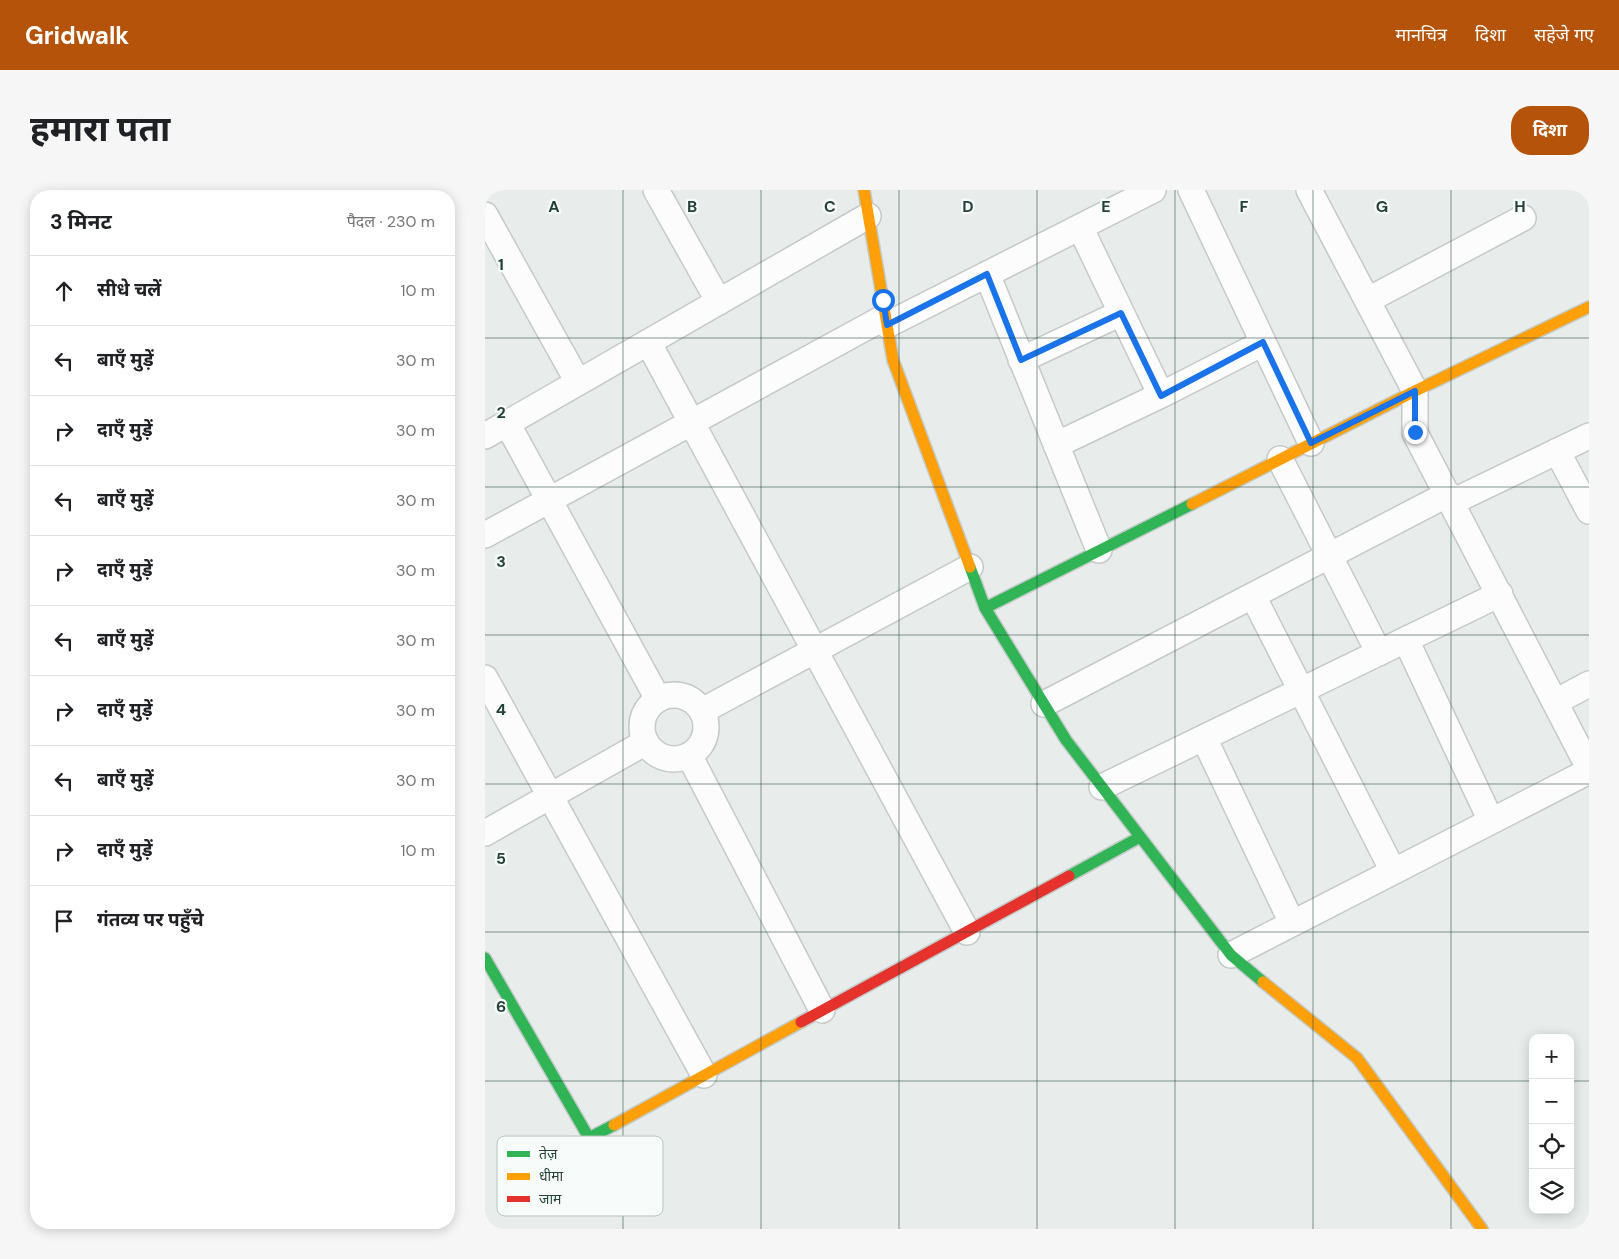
<!DOCTYPE html>
<html lang="hi">
<head>
<meta charset="utf-8">
<style>
  body { margin:0; font-family:"DM Sans","Noto Sans Devanagari",sans-serif; background:#f6f6f6; color:#202124 }
  .controls { position:absolute; right:15px; bottom:15px; display:grid; overflow:hidden; border-radius:10px; box-shadow:0 2px 12px #0003 }
  .controls button { width:45px; height:45px; display:grid; place-items:center; padding:0; border:0; border-bottom:1px solid #e0e0e0; background:#fff; color:#202124; font:25px sans-serif }
  .stop { position:absolute; width:15px; height:15px; margin:-11px; border:4px solid #1a73e8; border-radius:50%; background:#fff }
  .stop.end { background:#1a73e8; border-color:#fff; box-shadow:0 1px 5px #0008 }
  .list { margin:0; padding:0; list-style:none }
  h2 { display:flex; justify-content:space-between; align-items:center; height:65px; margin:0; padding:0 20px; font-size:21px }
  h2 small { font-size:16px; font-weight:400; color:#757577 }
  .list li { display:grid; grid-template-columns:32px 1fr auto; gap:15px; align-items:center; box-sizing:border-box; height:70px; padding:0 20px; border-top:1px solid #e0e0e0 }
  .list b { display:block; font-size:19px; white-space:nowrap }
  .list em { font-size:16px; font-style:normal; color:#757577 }
  .icon { flex:none; width:28px; height:28px; fill:none; stroke:currentColor; stroke-width:2; stroke-linecap:round; stroke-linejoin:round }
  .map { position:relative; flex:none; width:1104px; height:1039px; overflow:hidden; border-radius:20px }
  header { display:flex; align-items:center; gap:30px; box-sizing:border-box; height:70px; padding:0 25px; background:#b45309; color:#fff }
  header strong { font-size:24px }
  nav { display:flex; gap:28px; margin-inline-start:auto; font-size:18px }
  .intro { display:flex; align-items:center; justify-content:space-between; box-sizing:border-box; height:120px; padding:0 30px }
  h1 { margin:0; font-size:35px }
  .button { padding:12px 22px; border-radius:20px; background:#b45309; color:#fff; font-size:18px; font-weight:700 }
  main { display:flex; gap:30px; padding:0 30px }
  aside { flex:1; background:#fff; border-radius:20px; box-shadow:0 2px 12px #0003 }
  .map>svg:first-child { display:block }
</style>
</head>
<body>
<header>
<strong>Gridwalk</strong>
<nav><a>मानचित्र</a><a>दिशा</a><a>सहेजे गए</a></nav>
</header>
<div class="intro"><h1>हमारा पता</h1><a class="button">दिशा</a></div>
<main>
<aside>
<h2>3 मिनट<small>पैदल · 230 m</small></h2>
<ul class="list">
<li><svg class="icon" aria-label="ahead" viewBox="0 0 24 24"><path d="M12 20V5M6 11l6-6 6 6"/></svg><div><b>सीधे चलें</b></div><em>10 m</em></li>
<li><svg class="icon" aria-label="left" viewBox="0 0 24 24"><path d="M17 20v-9H6M10 6l-5 5 5 5"/></svg><div><b>बाएँ मुड़ें</b></div><em>30 m</em></li>
<li><svg class="icon" aria-label="right" viewBox="0 0 24 24"><path d="M7 20v-9h11M14 6l5 5-5 5"/></svg><div><b>दाएँ मुड़ें</b></div><em>30 m</em></li>
<li><svg class="icon" aria-label="left" viewBox="0 0 24 24"><path d="M17 20v-9H6M10 6l-5 5 5 5"/></svg><div><b>बाएँ मुड़ें</b></div><em>30 m</em></li>
<li><svg class="icon" aria-label="right" viewBox="0 0 24 24"><path d="M7 20v-9h11M14 6l5 5-5 5"/></svg><div><b>दाएँ मुड़ें</b></div><em>30 m</em></li>
<li><svg class="icon" aria-label="left" viewBox="0 0 24 24"><path d="M17 20v-9H6M10 6l-5 5 5 5"/></svg><div><b>बाएँ मुड़ें</b></div><em>30 m</em></li>
<li><svg class="icon" aria-label="right" viewBox="0 0 24 24"><path d="M7 20v-9h11M14 6l5 5-5 5"/></svg><div><b>दाएँ मुड़ें</b></div><em>30 m</em></li>
<li><svg class="icon" aria-label="left" viewBox="0 0 24 24"><path d="M17 20v-9H6M10 6l-5 5 5 5"/></svg><div><b>बाएँ मुड़ें</b></div><em>30 m</em></li>
<li><svg class="icon" aria-label="right" viewBox="0 0 24 24"><path d="M7 20v-9h11M14 6l5 5-5 5"/></svg><div><b>दाएँ मुड़ें</b></div><em>10 m</em></li>
<li><svg class="icon" aria-label="arrive" viewBox="0 0 24 24"><path d="M6 21V4h12l-3 4 3 4H6"/></svg><div><b>गंतव्य पर पहुँचे</b></div></li>
</ul>
</aside>
<div class="map">
<svg width="1104" height="1039" viewBox="0 0 1104 1039">
  <rect width="100%" height="100%" fill="#e8edeb"/>
  <g fill="none" stroke-linecap="round" stroke-linejoin="round">
    <defs>
      <path id="street" d="M171 0 234 112
        M706 0 826 253
        M824 0 930 201V243L1104 578
        M0 25 93 192
        M595 37 676 205
        M502 84 614 360
        M883 110 1038 28
        M402 135 668 0
        M163 152 482 742
        M536 170 636 123
        M22 233 173 509
        M0 246 383 26
        M571 255 676 205 778 153
        M1072 261 1104 321
        M795 269 894 463
        M967 312 1104 246
        M0 345 400 127
        M768 406 908 681
        M921 450 1006 631
        M0 488 219 885
        M157 537a32 32 0 1 1 64 0a32 32 0 1 1-64 0Z
        M1070 512 1104 494
        M559 514 963 304
        M217 521 485 377
        M719 548 807 733
        M204 565 337 820
        M617 597 1015 404
        M0 643 161 552
        M746 765 1104 581"/>
      <path id="fast" d="M485 377 500 418 581 550 746 765 778 792
        M500 418 707 314
        M584 686 655 647
        M0 768 104 948 129 935"/>
      <path id="slow" d="M379 0 408 170 485 377
        M707 314 930 201 1104 117
        M778 792 872 868 997 1039
        M129 935 316 832"/>
      <path id="jam" d="M316 832 584 686"/>
    </defs>
    <!-- street casing -->
    <use href="#street" stroke="#c5cac8" stroke-width="28"/>
    <!-- fast casing -->
    <use href="#fast" stroke="#c3cbc8" stroke-width="14"/>
    <!-- slow casing -->
    <use href="#slow" stroke="#c3cbc8" stroke-width="14"/>
    <!-- jam casing -->
    <use href="#jam" stroke="#c3cbc8" stroke-width="14"/>
    <!-- street -->
    <use href="#street" stroke="#fcfcfc" stroke-width="25"/>
    <!-- fast -->
    <use href="#fast" stroke="#30b455" stroke-width="11"/>
    <!-- slow -->
    <use href="#slow" stroke="#ff9f0a" stroke-width="11"/>
    <!-- jam -->
    <use href="#jam" stroke="#e5322d" stroke-width="11"/>
  </g>
  <g fill="none" stroke-linecap="round" stroke-linejoin="round">
    <!-- route -->
    <path stroke="#1a73e8" stroke-width="6" d="M398 110 402 135 502 84 536 170 636 123 676 206 778 152 826 253 930 201V242"/>
  </g>
  <!-- grid -->
  <path fill="none" stroke="#24423a" stroke-width="1" stroke-opacity="0.55" d="M138 0V1039M276 0V1039M414 0V1039M552 0V1039M690 0V1039M828 0V1039M966 0V1039M0 148H1104M0 297H1104M0 445H1104M0 594H1104M0 742H1104M0 891H1048M1085 891H1104"/>
  <!-- legend -->
  <rect x="12" y="946" width="166" height="80" rx="8" fill="#f7fbf9" stroke="#b8c4c0" stroke-width="1"/>
  <rect x="22" y="961" width="23" height="6" fill="#30b455"/>
  <rect x="22" y="983" width="23" height="7" fill="#ff9f0a"/>
  <rect x="22" y="1006" width="23" height="6" fill="#e5322d"/>
  <g font-size="14" fill="#24423a">
    <text x="54" y="969">तेज़</text>
    <text x="54" y="991">धीमा</text>
    <text x="54" y="1014">जाम</text>
  </g>
  <g font-size="16" text-anchor="middle" font-weight="bold" fill="#24423a" stroke="#f7fbf9" stroke-width="4.5" stroke-linejoin="round" paint-order="stroke">
    <text x="69" y="22">A</text>
    <text x="207" y="22">B</text>
    <text x="345" y="22">C</text>
    <text x="483" y="22">D</text>
    <text x="621" y="22">E</text>
    <text x="759" y="22">F</text>
    <text x="897" y="22">G</text>
    <text x="1035" y="22">H</text>
    <text x="16" y="80">1</text>
    <text x="16" y="228">2</text>
    <text x="16" y="377">3</text>
    <text x="16" y="525">4</text>
    <text x="16" y="674">5</text>
    <text x="16" y="822">6</text>
  </g>
</svg>
<div class="controls">
<button>+</button>
<button>−</button>
<button><svg class="icon" aria-label="locate" viewBox="0 0 24 24"><circle cx="12" cy="12" r="6"/><path d="M12 2v4M12 18v4M2 12h4M18 12h4"/></svg></button>
<button><svg class="icon" aria-label="layers" viewBox="0 0 24 24"><path d="M12 4l9 5-9 5-9-5zM3 14l9 5 9-5"/></svg></button>
</div>
<div class="stop" style="left:398px;top:110px"></div>
<div class="stop end" style="left:930px;top:242px"></div>
</div>
</main>
</body>
</html>
